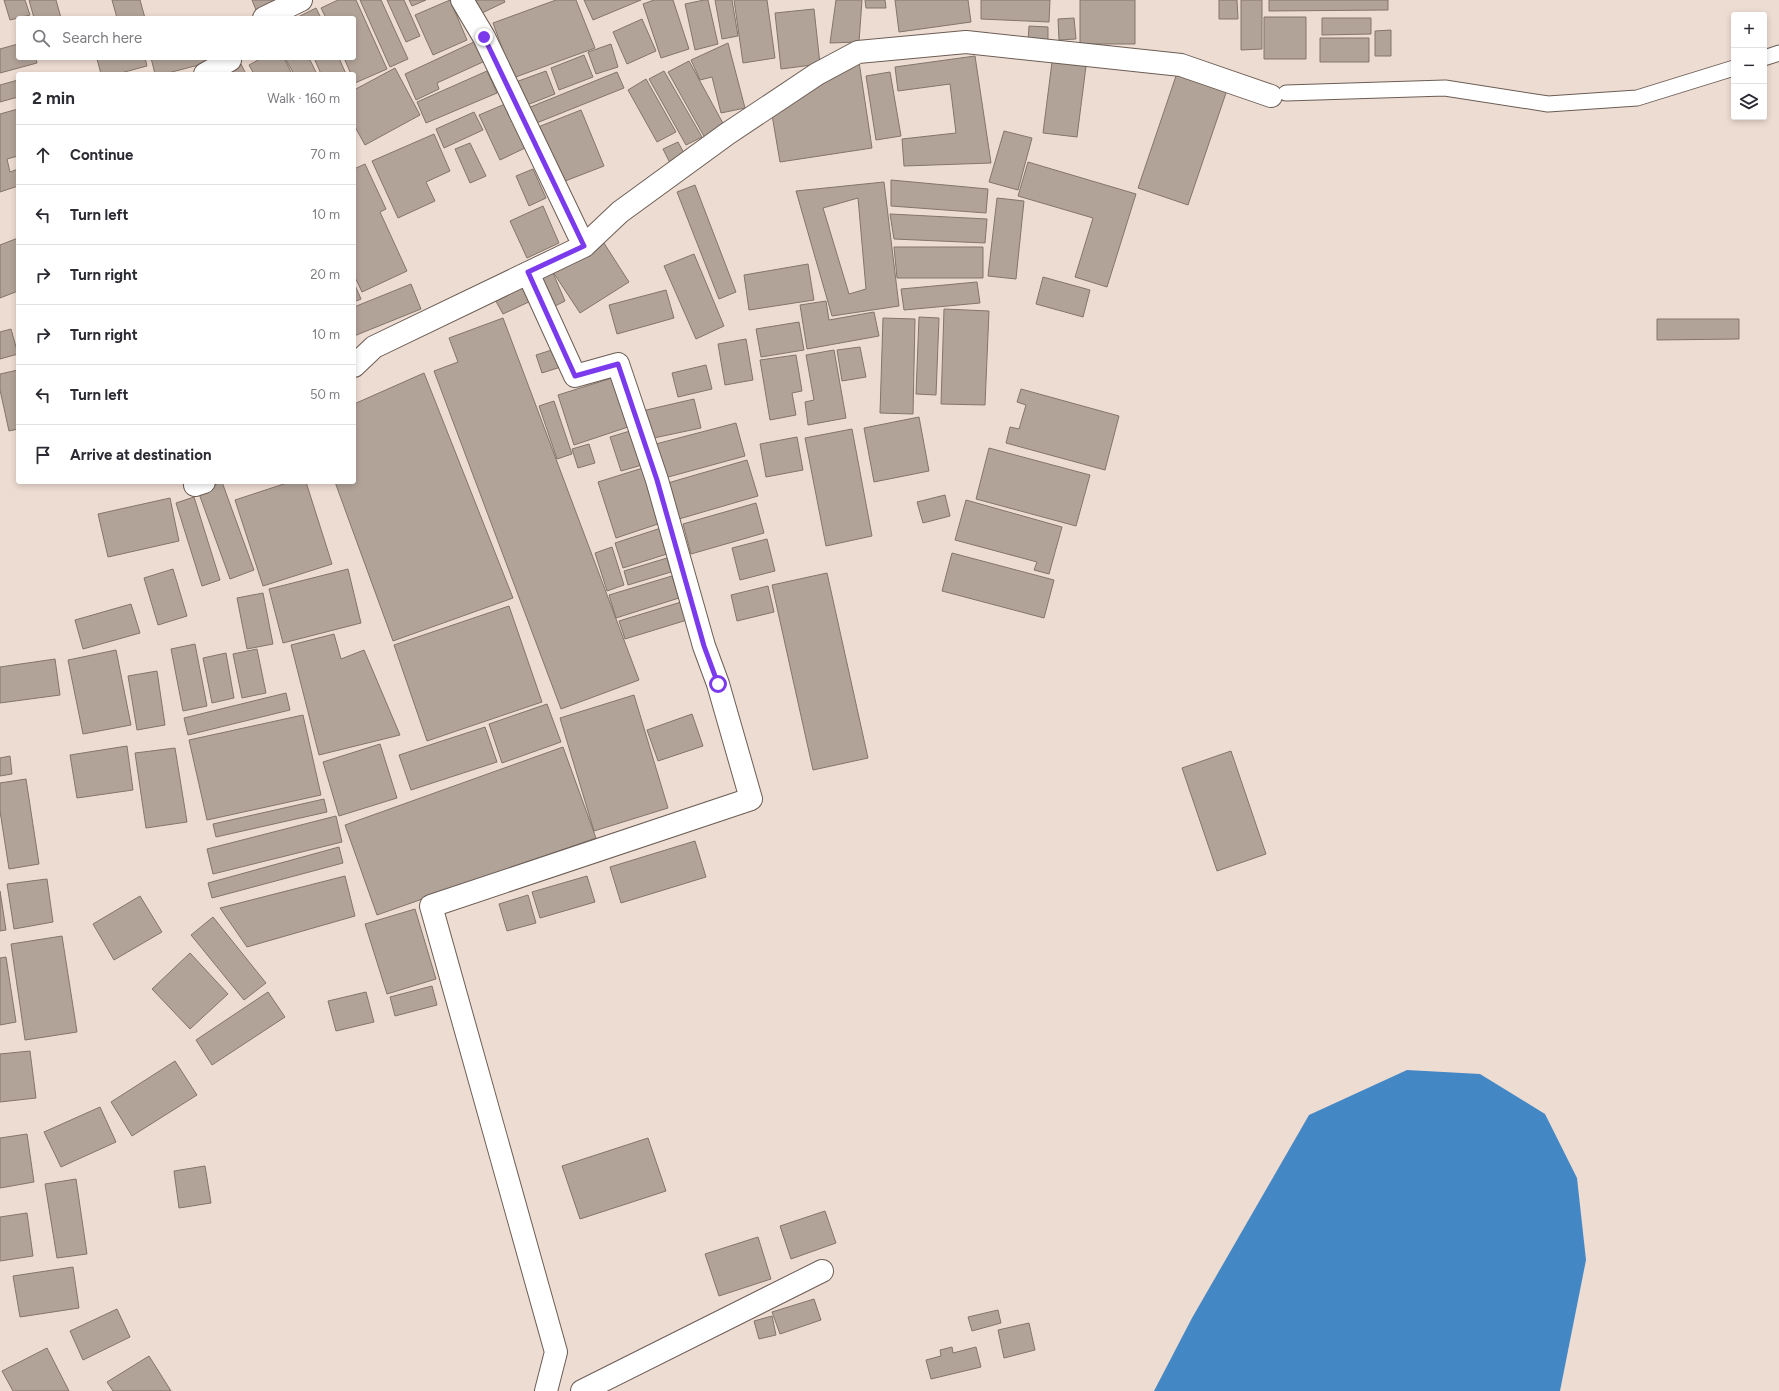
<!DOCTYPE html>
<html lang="en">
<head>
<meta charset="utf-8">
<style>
  body { margin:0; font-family:Figtree,sans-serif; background:#f7f7f7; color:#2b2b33 }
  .controls { position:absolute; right:12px; top:12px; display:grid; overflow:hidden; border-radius:4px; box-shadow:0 2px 6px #0003 }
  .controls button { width:36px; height:36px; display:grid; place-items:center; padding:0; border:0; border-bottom:1px solid #e1e1e2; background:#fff; color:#2b2b33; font:20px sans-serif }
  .stop { position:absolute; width:12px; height:12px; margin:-9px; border:3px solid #7c3aed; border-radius:50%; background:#fff }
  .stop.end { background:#7c3aed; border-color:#fff; box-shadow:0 1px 4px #0008 }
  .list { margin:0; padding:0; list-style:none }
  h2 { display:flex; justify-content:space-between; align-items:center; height:52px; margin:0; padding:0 16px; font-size:17px }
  h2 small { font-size:13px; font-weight:400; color:#7c7c81 }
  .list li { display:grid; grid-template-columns:26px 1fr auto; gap:12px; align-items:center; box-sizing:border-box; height:60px; padding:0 16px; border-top:1px solid #e1e1e2 }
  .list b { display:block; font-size:15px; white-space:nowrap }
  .list em { font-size:13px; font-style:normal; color:#7c7c81 }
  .icon { flex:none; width:22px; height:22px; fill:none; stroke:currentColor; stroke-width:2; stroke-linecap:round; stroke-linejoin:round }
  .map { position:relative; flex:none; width:1779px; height:1391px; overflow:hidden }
  .search { position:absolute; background:#fff; box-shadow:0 2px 6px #0003; left:16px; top:16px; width:340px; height:44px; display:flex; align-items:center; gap:10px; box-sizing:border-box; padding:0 14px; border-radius:4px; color:#7c7c81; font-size:15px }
  .panel { position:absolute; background:#fff; box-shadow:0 2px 6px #0003; left:16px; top:72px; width:340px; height:412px; border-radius:4px }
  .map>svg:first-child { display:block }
</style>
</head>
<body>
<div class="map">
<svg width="1779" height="1391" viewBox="0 0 1779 1391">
  <rect width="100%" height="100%" fill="#eddcd2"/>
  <!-- water -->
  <path fill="#4487c5" d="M1407 1070 1480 1074 1545 1114 1577 1178 1586 1260 1560 1391H1154L1192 1318 1309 1115Z"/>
  <!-- building -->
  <path fill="#b2a399" stroke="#83756b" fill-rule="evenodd" d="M4 0H25L30 15 10 20Z
    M29 0H56L61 18H34Z
    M112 0H140L145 18H117Z
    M252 0H278L258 15Z
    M338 0H356L387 69 355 83 354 74H351L344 58H354V18H326L321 8Z
    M360 0H381L408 59 390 67Z
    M387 0H404L420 36 406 42Z
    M409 0H426L412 6Z
    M450 0 467 40 433 55 415 15Z
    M476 0H504L505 2 482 13Z
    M556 0H576L595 48 513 78 493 23Z
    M584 0H641L593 20Z
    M654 0H673L689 49 661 58 643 4Z
    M704 0H708L718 44 695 50 685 4Z
    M715 0H732L738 36 722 39Z
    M734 0H767L775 58 743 63Z
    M836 0H862L859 42 830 43Z
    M865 0H885L886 8H866Z
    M895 0H968L971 22 899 32Z
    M981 0H1050L1049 22 981 19Z
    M1080 0H1135V44H1080Z
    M1219 0H1237L1238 19H1219Z
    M1241 0H1262V49L1241 50Z
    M1269 0H1388V10L1269 11Z
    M316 8 321 18H296Z
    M814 9 820 64 781 69 775 13Z
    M1264 17H1306V59H1264Z
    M1074 18 1076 39 1059 40 1058 19Z
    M1322 18H1371V34L1322 35Z
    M642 19 656 51 627 64 613 32Z
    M1029 26 1048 27V43L1028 42Z
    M1391 30V56H1375V31Z
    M1320 38H1369V62H1320Z
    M476 41 485 61 437 83 439 89 416 100 405 74Z
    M728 43 745 108 721 113 712 77 700 80 691 60Z
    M18 44V58H36L37 63 0 73V49Z
    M611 44 618 67 596 74 588 52Z
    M584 55 593 77 559 90 551 68Z
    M975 56 991 163 904 166 902 139 956 133 950 84 898 91 895 67Z
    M145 58 147 66 117 74H101L97 59Z
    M151 58H222V59L164 74H155Z
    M262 58H284L292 74H254L249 65Z
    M285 58H309L317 74H294Z
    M314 58H339L346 74H321Z
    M689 61 725 127 705 138 668 72Z
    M859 62 872 148 780 162 771 109Z
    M1052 62 1086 66 1077 137 1043 133Z
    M241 64 246 74H228L227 71Z
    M395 68 420 115 365 145 354 125V90Z
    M487 71 497 93 426 123 417 102Z
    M546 71 555 94 522 107 513 83Z
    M664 71 702 137 686 145 649 79Z
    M617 72 624 88 529 126 523 110Z
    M890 72 901 136 876 140 866 76Z
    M1177 73 1227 90 1188 205 1138 188Z
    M646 79 676 132 657 142 628 90Z
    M18 80V97L0 102V85Z
    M505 104 525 148 500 160 479 115Z
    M18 109V156L7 159 10 172 18 169V186L0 192V114Z
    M581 110 604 166 560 183 538 127Z
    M474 112 483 130 444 148 436 129Z
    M1004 131 1032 138 1018 190 989 182Z
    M434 134 450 171 426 182 435 201 398 218 372 161Z
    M678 142 685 155 670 163 663 149Z
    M470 143 486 176 470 183 455 149Z
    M1028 162 1136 194 1107 287 1075 277 1093 218 1018 196Z
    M365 164 386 209 380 212 407 271 362 292 354 275V169Z
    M533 169 546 198 529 206 516 176Z
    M891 180 988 189 986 213 891 206Z
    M884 182 899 306 832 316 796 191ZM858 198 866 289 849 294 823 208Z
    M695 185 736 292 719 299 677 192Z
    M997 198 1024 201 1016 279 988 276Z
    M543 206 559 243 527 258 510 221Z
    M890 214 987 219 985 243 894 239Z
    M18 238V291L0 298V245Z
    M602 240 629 282 580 313 553 272Z
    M894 247H983V278H897Z
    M694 254 724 326 696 339 664 266Z
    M808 264 814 300 749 310 744 275Z
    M553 273 565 301 549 309 536 281Z
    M1043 277 1090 290 1083 317 1036 304Z
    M523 280 533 300 503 314 492 294Z
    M977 282 980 303 904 310 901 289Z
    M354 283 361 299 354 302Z
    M411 284 421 309 354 336V307Z
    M666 290 674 318 617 334 609 305Z
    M826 301 829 320 874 312 879 336 807 349 800 305Z
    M944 309 989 311 985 405 941 404Z
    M919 317 939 318 936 395 916 394Z
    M503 318 639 680 561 709 434 371 458 362 449 338Z
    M883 318 915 319 913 414 880 413Z
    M1657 319H1739V339L1657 340Z
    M799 322 804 350 761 357 756 329Z
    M11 329 18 354 0 359V332Z
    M746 339 753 380 725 385 718 344Z
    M860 347 866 377 842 381 837 350Z
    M558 348 564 366 542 373 536 355Z
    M834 350 846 418 808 425 805 402 814 400 806 355Z
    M796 355 802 391 792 393 796 415 770 420 760 360Z
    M706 365 712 389 678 397 672 373Z
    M18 370V429L9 431 0 390V374Z
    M424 373 513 598 393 641 335 482H354V404Z
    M612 378 628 427 574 445 558 395Z
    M1021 389 1119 416 1105 470 1006 443 1010 427 1019 429 1026 405 1017 402Z
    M694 399 701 428 649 439 642 411Z
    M554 401 572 454 557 459 539 406Z
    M919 417 929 471 874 482 864 428Z
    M736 423 745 456 661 479 652 445Z
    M852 429 872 536 826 546 805 438Z
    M630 431 642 465 621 471 610 437Z
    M797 437 803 470 766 477 760 444Z
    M589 444 595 463 578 468 572 449Z
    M989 448 1090 475 1076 526 976 499Z
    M747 460 758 496 672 521 661 485Z
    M646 467 664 522 616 538 598 482Z
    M222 482 254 570 230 579 198 491Z
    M290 482H306L332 564 263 586 235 500Z
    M945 495 950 516 923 523 917 502Z
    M194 497 220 580 202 586 176 503Z
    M170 498 179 541 108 557 98 514Z
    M966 500 1062 527 1049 574 1034 570 1037 562 955 540Z
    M756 503 764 533 691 554 683 524Z
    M661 528 670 553 623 568 615 543Z
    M767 539 775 571 740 580 732 548Z
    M612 547 624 585 607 591 595 553Z
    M952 553 1054 580 1044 618 942 591Z
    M667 558 671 572 628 585 624 571Z
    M173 569 187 616 158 625 144 578Z
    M348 569 361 623 283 643 269 589Z
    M827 573 868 758 813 770 772 585Z
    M672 576 679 598 616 618 609 595Z
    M768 586 774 612 737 621 731 595Z
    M263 593 273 644 247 649 237 598Z
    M681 602 687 620 625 639 619 621Z
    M131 604 140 633 83 649 75 620Z
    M509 606 542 702 427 741 394 645Z
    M334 634 341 659 364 650 400 735 319 755 291 645Z
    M195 644 207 706 183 711 171 649Z
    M257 649 266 693 242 698 233 654Z
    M116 650 131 725 83 734 68 660Z
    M226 653 234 698 212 703 203 658Z
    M55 659 60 695 0 703V667Z
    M157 671 165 725 137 730 128 676Z
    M286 693 290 710 188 735 184 718Z
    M634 695 668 808 594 831 560 718Z
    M547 704 561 742 502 763 489 724Z
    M692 714 703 746 658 761 647 730Z
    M303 715 321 795 207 820 189 740Z
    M485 727 497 762 411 790 399 755Z
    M380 744 397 798 339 816 323 762Z
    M127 746 133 790 77 798 70 755Z
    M563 747 596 838 377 915 345 825Z
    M175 748 187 822 146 828 135 753Z
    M1231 751 1266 854 1217 871 1182 768Z
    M10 756 12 774 0 776V758Z
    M26 779 39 864 9 869 0 811V783Z
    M324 799 327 812 216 837 213 824Z
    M336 816 342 842 213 874 207 849Z
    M695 841 706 877 621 903 610 867Z
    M339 847 343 863 212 898 208 883Z
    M345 876 355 916 247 947 220 908Z
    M587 876 595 902 540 918 532 892Z
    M47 879 53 922 14 929 7 884Z
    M0 891 6 930 0 931Z
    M528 895 536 923 507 931 499 904Z
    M140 896 162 932 114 960 93 924Z
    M415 909 436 979 387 994 365 924Z
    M213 917 266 983 244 1000 191 935Z
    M62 936 77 1032 25 1040 11 944Z
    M190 953 228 994 190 1029 152 989Z
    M6 957 16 1022 0 1025V958Z
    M432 986 437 1005 395 1016 390 997Z
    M268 992 285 1017 212 1065 196 1040Z
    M366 992 374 1022 336 1031 328 1001Z
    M30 1051 36 1098 0 1102V1054Z
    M175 1061 197 1095 132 1136 111 1102Z
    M100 1107 116 1142 61 1167 44 1132Z
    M27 1134 34 1182 0 1188V1138Z
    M648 1138 666 1191 580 1219 562 1166Z
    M205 1166 211 1203 179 1208 174 1171Z
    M76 1179 87 1254 57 1258 45 1184Z
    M825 1211 836 1243 791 1259 780 1226Z
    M27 1213 33 1256 0 1261V1217Z
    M758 1237 771 1279 719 1296 705 1254Z
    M73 1267 79 1308 20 1317 13 1276Z
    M814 1299 821 1320 780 1334 772 1312Z
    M117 1309 130 1337 83 1360 70 1331Z
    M998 1310 1001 1323 972 1331 968 1317Z
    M772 1316 776 1335 759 1339 754 1321Z
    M1029 1323 1035 1350 1004 1358 998 1330Z
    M952 1347 953 1353 976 1347 981 1367 931 1379 926 1360 941 1356 940 1350Z
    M47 1348 69 1391H13L2 1371Z
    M149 1356 171 1391H113L107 1382Z"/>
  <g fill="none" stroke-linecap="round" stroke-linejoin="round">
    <defs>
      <path id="service" d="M1764 58 1779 53
        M1286 93 1445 88 1548 104 1637 98 1734 68"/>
      <path id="minor" d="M264 18 301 0
        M205 74 230 60 229 58
        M584 246 620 212 727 134 817 74 858 52 966 42 1181 65 1271 96
        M528 273 575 376 618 364 657 480 704 646 718 684 751 799 431 906 556 1352 546 1391
        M354 366 374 347 584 246 484 37 462 0
        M195 485 204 482
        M582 1391 822 1271"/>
    </defs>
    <!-- service casing -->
    <use href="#service" stroke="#6c5d54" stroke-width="17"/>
    <!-- minor casing -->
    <use href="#minor" stroke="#6c5d54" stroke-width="24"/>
    <!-- service -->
    <use href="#service" stroke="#fff" stroke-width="15"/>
    <!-- minor -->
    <use href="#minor" stroke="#fff" stroke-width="22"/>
  </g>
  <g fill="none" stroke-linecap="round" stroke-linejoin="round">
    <!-- route -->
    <path stroke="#7c3aed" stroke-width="5" d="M484 37 584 246 528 272 575 376 618 364 657 480 704 646 718 684"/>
  </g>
</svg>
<div class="controls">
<button>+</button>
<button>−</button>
<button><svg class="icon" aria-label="layers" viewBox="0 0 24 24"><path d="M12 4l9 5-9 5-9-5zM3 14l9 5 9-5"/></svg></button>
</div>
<div class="stop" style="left:718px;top:684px"></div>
<div class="stop end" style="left:484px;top:37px"></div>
<div class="search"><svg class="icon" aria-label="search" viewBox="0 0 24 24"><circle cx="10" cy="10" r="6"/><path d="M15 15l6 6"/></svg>Search here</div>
<section class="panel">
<h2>2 min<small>Walk · 160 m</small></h2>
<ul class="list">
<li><svg class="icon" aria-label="ahead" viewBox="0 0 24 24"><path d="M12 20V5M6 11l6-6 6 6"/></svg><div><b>Continue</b></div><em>70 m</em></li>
<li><svg class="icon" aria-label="left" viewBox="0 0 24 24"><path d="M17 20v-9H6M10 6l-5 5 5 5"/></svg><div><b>Turn left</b></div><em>10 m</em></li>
<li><svg class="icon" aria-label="right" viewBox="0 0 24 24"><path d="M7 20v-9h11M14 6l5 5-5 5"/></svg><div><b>Turn right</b></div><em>20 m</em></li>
<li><svg class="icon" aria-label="right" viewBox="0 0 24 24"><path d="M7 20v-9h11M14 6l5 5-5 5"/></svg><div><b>Turn right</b></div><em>10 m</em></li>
<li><svg class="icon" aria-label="left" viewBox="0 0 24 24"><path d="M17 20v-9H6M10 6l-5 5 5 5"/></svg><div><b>Turn left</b></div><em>50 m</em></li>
<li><svg class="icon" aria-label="arrive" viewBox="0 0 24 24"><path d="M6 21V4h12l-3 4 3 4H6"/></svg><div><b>Arrive at destination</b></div></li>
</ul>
</section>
</div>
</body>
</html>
